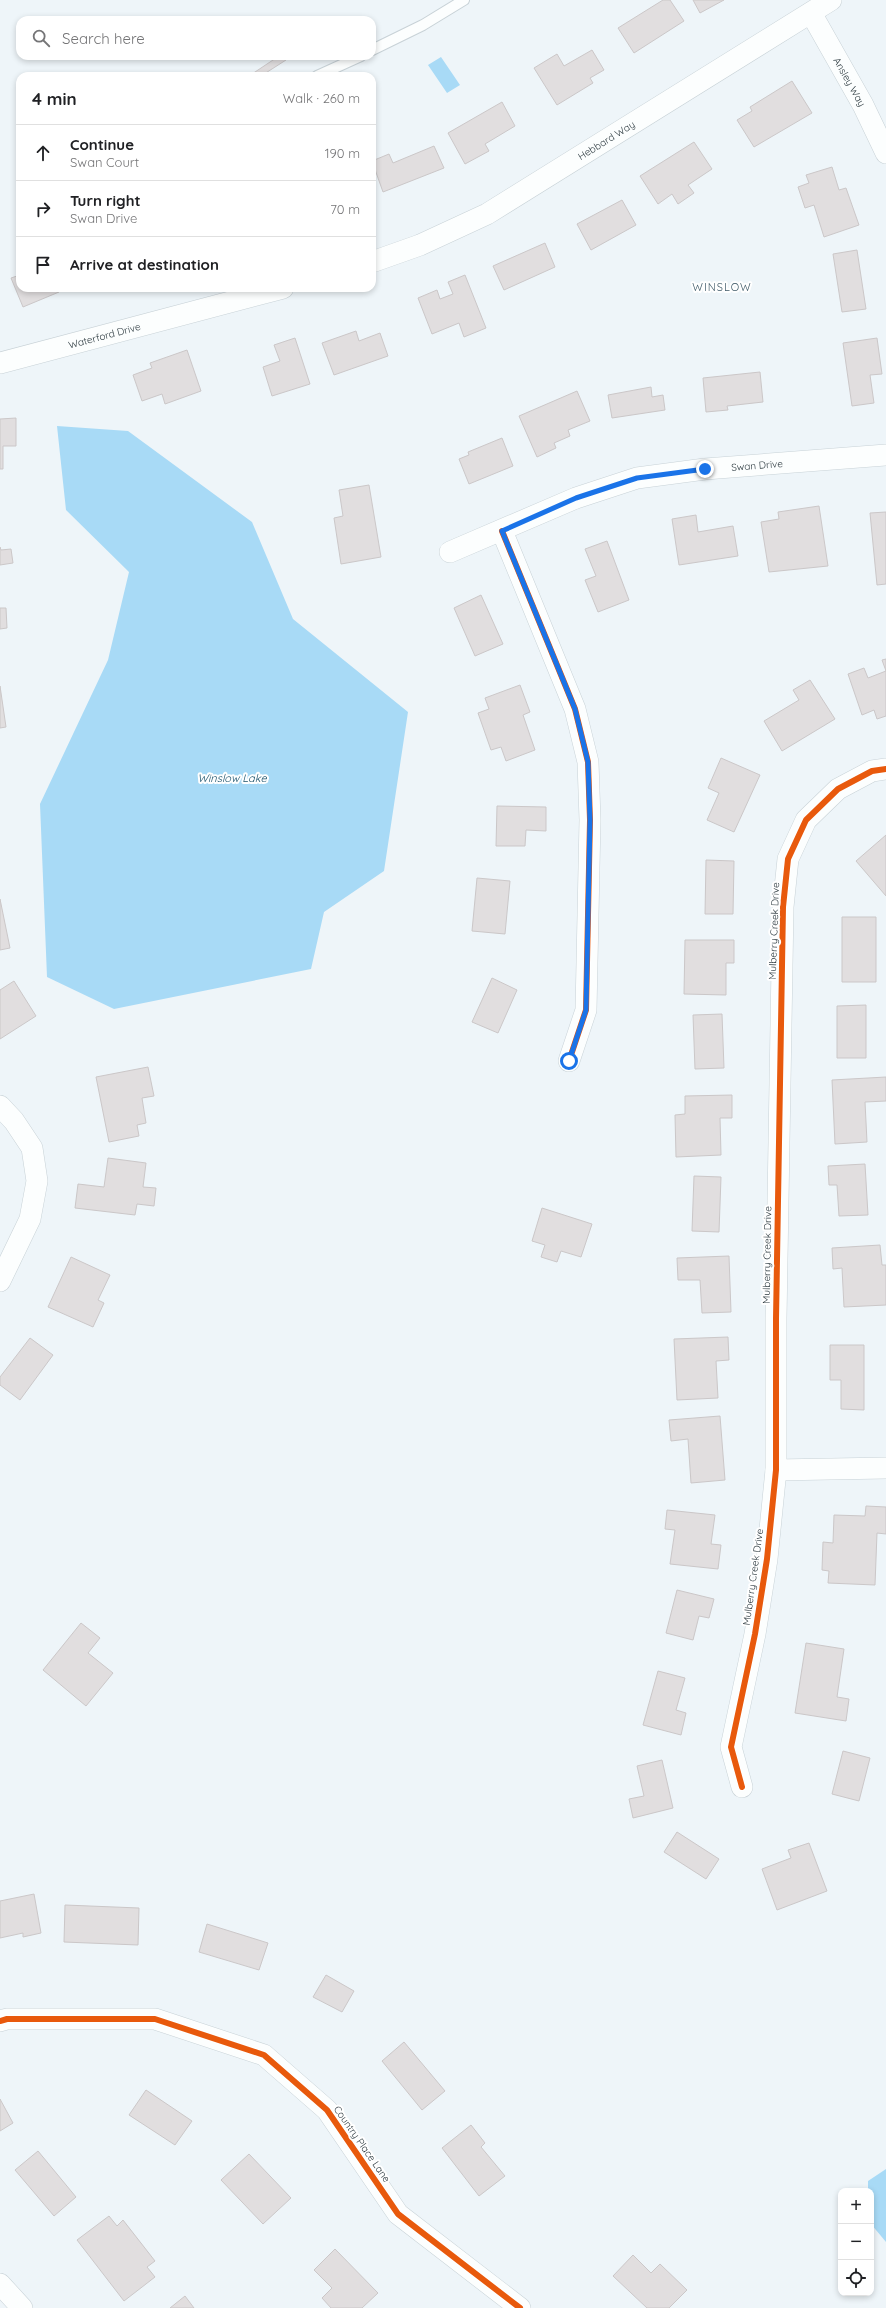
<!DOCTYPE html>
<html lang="en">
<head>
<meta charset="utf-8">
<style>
  body { margin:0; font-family:Quicksand,sans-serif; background:#f2f2f2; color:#202124 }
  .controls { position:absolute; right:12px; bottom:12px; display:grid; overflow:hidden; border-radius:8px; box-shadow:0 2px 6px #0003 }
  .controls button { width:36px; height:36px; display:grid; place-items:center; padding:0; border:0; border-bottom:1px solid #e0e0e0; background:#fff; color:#202124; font:20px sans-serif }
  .stop { position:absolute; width:12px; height:12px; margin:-9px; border:3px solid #1a73e8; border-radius:50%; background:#fff }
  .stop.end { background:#1a73e8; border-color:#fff; box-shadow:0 1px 4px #0008 }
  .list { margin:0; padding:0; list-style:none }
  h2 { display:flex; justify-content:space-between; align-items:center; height:52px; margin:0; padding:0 16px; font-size:17px }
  h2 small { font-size:13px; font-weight:400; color:#757577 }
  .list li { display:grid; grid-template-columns:26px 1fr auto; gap:12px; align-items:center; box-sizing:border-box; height:56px; padding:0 16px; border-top:1px solid #e0e0e0 }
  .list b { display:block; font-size:15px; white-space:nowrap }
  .list p { margin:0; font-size:13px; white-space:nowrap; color:#757577 }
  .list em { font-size:13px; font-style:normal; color:#757577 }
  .icon { flex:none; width:22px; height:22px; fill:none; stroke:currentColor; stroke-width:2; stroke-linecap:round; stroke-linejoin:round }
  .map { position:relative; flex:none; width:886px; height:2308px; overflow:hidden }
  .search { position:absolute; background:#fff; box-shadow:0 2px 6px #0003; left:16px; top:16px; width:360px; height:44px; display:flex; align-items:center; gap:10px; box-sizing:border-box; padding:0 14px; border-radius:12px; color:#757577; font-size:15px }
  .panel { position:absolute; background:#fff; box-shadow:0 2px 6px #0003; left:16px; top:72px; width:360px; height:220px; border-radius:12px }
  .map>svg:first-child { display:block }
</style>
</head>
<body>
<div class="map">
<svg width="886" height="2308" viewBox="0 0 886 2308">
  <rect width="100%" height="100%" fill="#eef5f9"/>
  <!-- water -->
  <path fill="#a8daf6" d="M441 57 460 85 447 93 428 65Z
    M57 426 128 431 252 522 293 619 408 712 384 871 324 912 311 969 114 1009 47 977 40 804 108 660 129 572 66 510Z
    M886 2169V2242L871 2224V2191H868V2181Z"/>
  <!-- building -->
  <path fill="#e1dedf" stroke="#cbc7c8" d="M663 0H670L684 21 634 53 618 28Z
    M693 0H724L700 13Z
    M592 50 604 70 590 78 593 83 557 105 534 68 557 54 564 66Z
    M279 56H284L286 60 261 76H253L252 74Z
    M792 81 812 113 754 147 737 120 752 111 750 107Z
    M502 102 515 126 485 144 489 151 465 164 448 133Z
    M694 142 712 169 688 185 694 193 678 204 672 194 658 204 640 176Z
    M434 146 444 168 383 192 372 161 389 154 393 163Z
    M832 167 839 190 846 188 859 225 824 237 814 205 805 208 798 187 809 183 806 175Z
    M622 200 636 225 591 250 577 224Z
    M545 243 555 267 504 290 493 266Z
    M857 250 866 309 842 312 833 254Z
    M20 275V288H57L59 292 23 307 11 278Z
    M465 275 486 328 464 337 459 323 432 334 418 298 437 290 440 299 453 294 448 282Z
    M356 331 359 341 380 333 388 356 334 375 322 343Z
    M295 338 310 384 272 396 263 367 280 361 274 345Z
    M877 338 882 374 870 375 874 403 852 406 843 343Z
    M187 350 201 391 165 404 162 394 142 401 133 375 152 368 150 363Z
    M760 372 763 402 727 406 728 410 706 412 703 378Z
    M651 387 652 397 663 395 665 410 612 418 608 395Z
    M577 391 590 421 568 430 570 436 554 443 556 448 537 457 519 416Z
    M16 418V446H3V469H0V419Z
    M502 438 513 466 469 484 459 459 469 455 468 452Z
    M369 485 381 557 341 564 334 518 343 516 339 490Z
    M819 506 828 566 769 572 761 522 779 519 778 512Z
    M886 512V584L877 585 870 513Z
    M696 515 698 532 733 526 738 556 679 565 672 519Z
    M607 541 629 600 598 612 585 580 596 576 585 549Z
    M0 547 1 550 11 549 13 563 0 565Z
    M481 595 503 644 475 656 454 608Z
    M0 608H6L7 628 0 629Z
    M886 659V716L877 719 874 710 862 715 848 674 864 668 868 678 886 671 882 660Z
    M810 680 835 719 782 751 764 721 799 700 793 690Z
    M520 685 530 712 523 715 535 750 506 761 501 747 491 750 478 713 489 709 485 698Z
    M0 686 6 727 0 728Z
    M721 758 760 775 734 832 707 820 719 793 708 788Z
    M497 806 546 807V831L526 830 525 846H496Z
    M886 835V896L856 861Z
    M706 860 734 861 733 914H705Z
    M477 878 510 881 505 934 472 931Z
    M0 899 10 948 0 950Z
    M842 917H876V982H842Z
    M685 940H734V963H726V995L684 994Z
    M492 978 517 990 498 1033 472 1022Z
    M14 981 36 1016 0 1039V990Z
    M866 1005V1058H837V1006Z
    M722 1014 724 1068 695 1069 693 1015Z
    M148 1067 154 1096 142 1098 146 1123 137 1125 139 1136 109 1142 96 1077Z
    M886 1077V1101L865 1102 867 1142 835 1144 832 1080Z
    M732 1095V1118H720L721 1155 676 1157 675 1115 685 1114V1096Z
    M108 1158 146 1163 143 1187 156 1188 154 1206 137 1204 135 1215 75 1208 78 1184 104 1187Z
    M865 1164 868 1215 839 1216 837 1185H829L828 1166Z
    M694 1176 721 1177 719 1232 692 1231Z
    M542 1208 592 1224 581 1257 561 1251 557 1262 541 1257 545 1245 532 1241Z
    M880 1245 882 1265H886V1305L844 1307 842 1268 833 1269 832 1248Z
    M729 1256 731 1312 702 1313 700 1280H678L677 1258Z
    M71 1257 110 1275 98 1300 104 1303 93 1327 48 1307Z
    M728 1337 729 1360 716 1361 718 1398 677 1400 674 1339Z
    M30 1338 53 1355 20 1400 0 1385V1377Z
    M830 1345H864V1410L841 1409V1380H830Z
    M720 1416 725 1480 691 1483 688 1439 671 1441 669 1420Z
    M866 1506 886 1507V1534L877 1533 875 1585 828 1583 829 1571 822 1570 823 1542 833 1543 834 1515 865 1516Z
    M667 1510 715 1515 711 1544 721 1545 718 1569 670 1564 675 1530 665 1529Z
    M677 1590 714 1599 709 1618 699 1616 693 1640 666 1633Z
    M81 1623 100 1638 88 1653 113 1673 86 1706 43 1670Z
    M806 1643 844 1649 837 1697 849 1699 846 1721 795 1713Z
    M658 1671 685 1678 676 1710 686 1713 681 1735 643 1725Z
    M843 1751 870 1758 859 1801 832 1794Z
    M662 1760 673 1808 633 1818 629 1799 644 1796 637 1766Z
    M677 1832 719 1859 706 1879 664 1852Z
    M809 1843 827 1891 777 1910 762 1869 791 1858 788 1850Z
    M34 1894 41 1933 23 1937V1933L0 1938V1901Z
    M65 1905 139 1908 138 1945 64 1942Z
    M207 1924 268 1943 259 1970 199 1952Z
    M326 1975 354 1991 342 2012 313 1997Z
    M404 2042 445 2091 422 2110 382 2061Z
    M146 2090 192 2121 175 2145 129 2115Z
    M0 2099 13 2123 0 2131Z
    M471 2125 485 2143 481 2147 505 2176 479 2196 442 2148Z
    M38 2151 76 2197 54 2216 15 2170Z
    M249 2154 291 2198 263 2224 221 2180Z
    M109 2216 117 2226 123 2220 155 2261 147 2267 155 2277 124 2301 77 2240Z
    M335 2249 378 2293 362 2308H331L322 2298 332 2288 314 2270Z
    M633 2255 651 2273 660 2264 687 2290 669 2308H647L613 2276Z
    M185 2296 194 2308H170Z"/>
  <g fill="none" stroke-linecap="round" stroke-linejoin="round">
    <defs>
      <path id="lane" d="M372 50 423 25 464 0
        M317 76 361 56"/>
      <g id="street">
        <path id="s1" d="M811 13 863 105 886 153"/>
        <path id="s2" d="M372 262 420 245 487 214 831 0"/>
        <path id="s3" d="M0 363 283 288"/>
        <path d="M502 531 575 709 588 762 590 820 586 1010 569 1061"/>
        <path id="s4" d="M450 552 576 498 637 478 705 469 886 455"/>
        <path d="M0 1106 14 1121 32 1148 37 1181 30 1219 0 1281"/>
        <path d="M776 1470 886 1468"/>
        <path d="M742 1787 731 1747 755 1634 767 1559 776 1470V1319L783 907 788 859 806 820 838 789 872 771 886 769"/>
        <path d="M0 2021 7 2019H155L264 2055 327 2110 398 2214 520 2308"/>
        <path d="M0 2284 22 2308"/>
      </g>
    </defs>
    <!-- lane casing -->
    <use href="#lane" stroke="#c8d2d7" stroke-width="12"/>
    <!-- street casing -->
    <use href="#street" stroke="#c8d2d7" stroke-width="22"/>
    <!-- lane -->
    <use href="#lane" stroke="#fcfefe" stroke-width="10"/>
    <!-- street -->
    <use href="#street" stroke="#fcfefe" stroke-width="21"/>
    <defs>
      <path id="cycleway" d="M502 531 575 709 588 762 590 820 586 1010 569 1061
        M742 1787 731 1747 755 1634 767 1559 776 1470V1319L783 907 788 859 806 820 838 789 872 771 886 769
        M0 2021 7 2019H155L264 2055 327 2110 398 2214 520 2308"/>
    </defs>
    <!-- cycleway casing -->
    <use href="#cycleway" stroke="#fff" stroke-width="8"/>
    <!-- cycleway -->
    <use href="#cycleway" stroke="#e8590c" stroke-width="6"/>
  </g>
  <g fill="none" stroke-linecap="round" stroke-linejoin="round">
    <!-- route -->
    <path stroke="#1a73e8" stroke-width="5" d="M569 1061 586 1010 590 820 588 762 575 709 502 531 576 498 637 478 705 469"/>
  </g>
  <g text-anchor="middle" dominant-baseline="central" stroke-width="4" stroke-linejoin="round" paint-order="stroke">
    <!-- street labels -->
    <g font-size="10" fill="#2b383e" stroke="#fff">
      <text stroke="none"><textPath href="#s1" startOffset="79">Ansley Way</textPath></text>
      <text stroke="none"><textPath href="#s2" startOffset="265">Hebbard Way</textPath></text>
      <text stroke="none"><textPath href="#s3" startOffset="108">Waterford Drive</textPath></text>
      <text stroke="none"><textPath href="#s4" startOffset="322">Swan Drive</textPath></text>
      <text transform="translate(774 931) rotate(-88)">Mulberry Creek Drive</text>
      <text transform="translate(767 1255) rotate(-89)">Mulberry Creek Drive</text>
      <text transform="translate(753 1577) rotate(-82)">Mulberry Creek Drive</text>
      <text transform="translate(362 2144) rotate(55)">Country Place Lane</text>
    </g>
    <!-- neighbourhood labels -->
    <g font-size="11" letter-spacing="1" fill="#3e5967" stroke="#fff">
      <text x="722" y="287">WINSLOW</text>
    </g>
    <!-- water labels -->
    <g font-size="11" font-style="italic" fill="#1a516a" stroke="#fff">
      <text x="232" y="778">Winslow Lake</text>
    </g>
  </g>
</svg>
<div class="controls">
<button>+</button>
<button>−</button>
<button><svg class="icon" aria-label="locate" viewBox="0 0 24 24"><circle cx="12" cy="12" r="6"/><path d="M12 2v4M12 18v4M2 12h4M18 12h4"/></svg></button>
</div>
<div class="stop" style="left:569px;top:1061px"></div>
<div class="stop end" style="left:705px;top:469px"></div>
<div class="search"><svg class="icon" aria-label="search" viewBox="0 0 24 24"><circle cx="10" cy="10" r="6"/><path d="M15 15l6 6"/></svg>Search here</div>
<section class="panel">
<h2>4 min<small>Walk · 260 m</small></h2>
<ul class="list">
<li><svg class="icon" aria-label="ahead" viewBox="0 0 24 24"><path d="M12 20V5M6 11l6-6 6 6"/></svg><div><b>Continue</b><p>Swan Court</p></div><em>190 m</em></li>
<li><svg class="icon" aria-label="right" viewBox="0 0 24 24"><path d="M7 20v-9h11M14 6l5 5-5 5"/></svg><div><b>Turn right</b><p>Swan Drive</p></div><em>70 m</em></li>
<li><svg class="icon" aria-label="arrive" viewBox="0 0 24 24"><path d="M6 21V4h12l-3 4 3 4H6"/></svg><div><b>Arrive at destination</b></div></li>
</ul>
</section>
</div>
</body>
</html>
